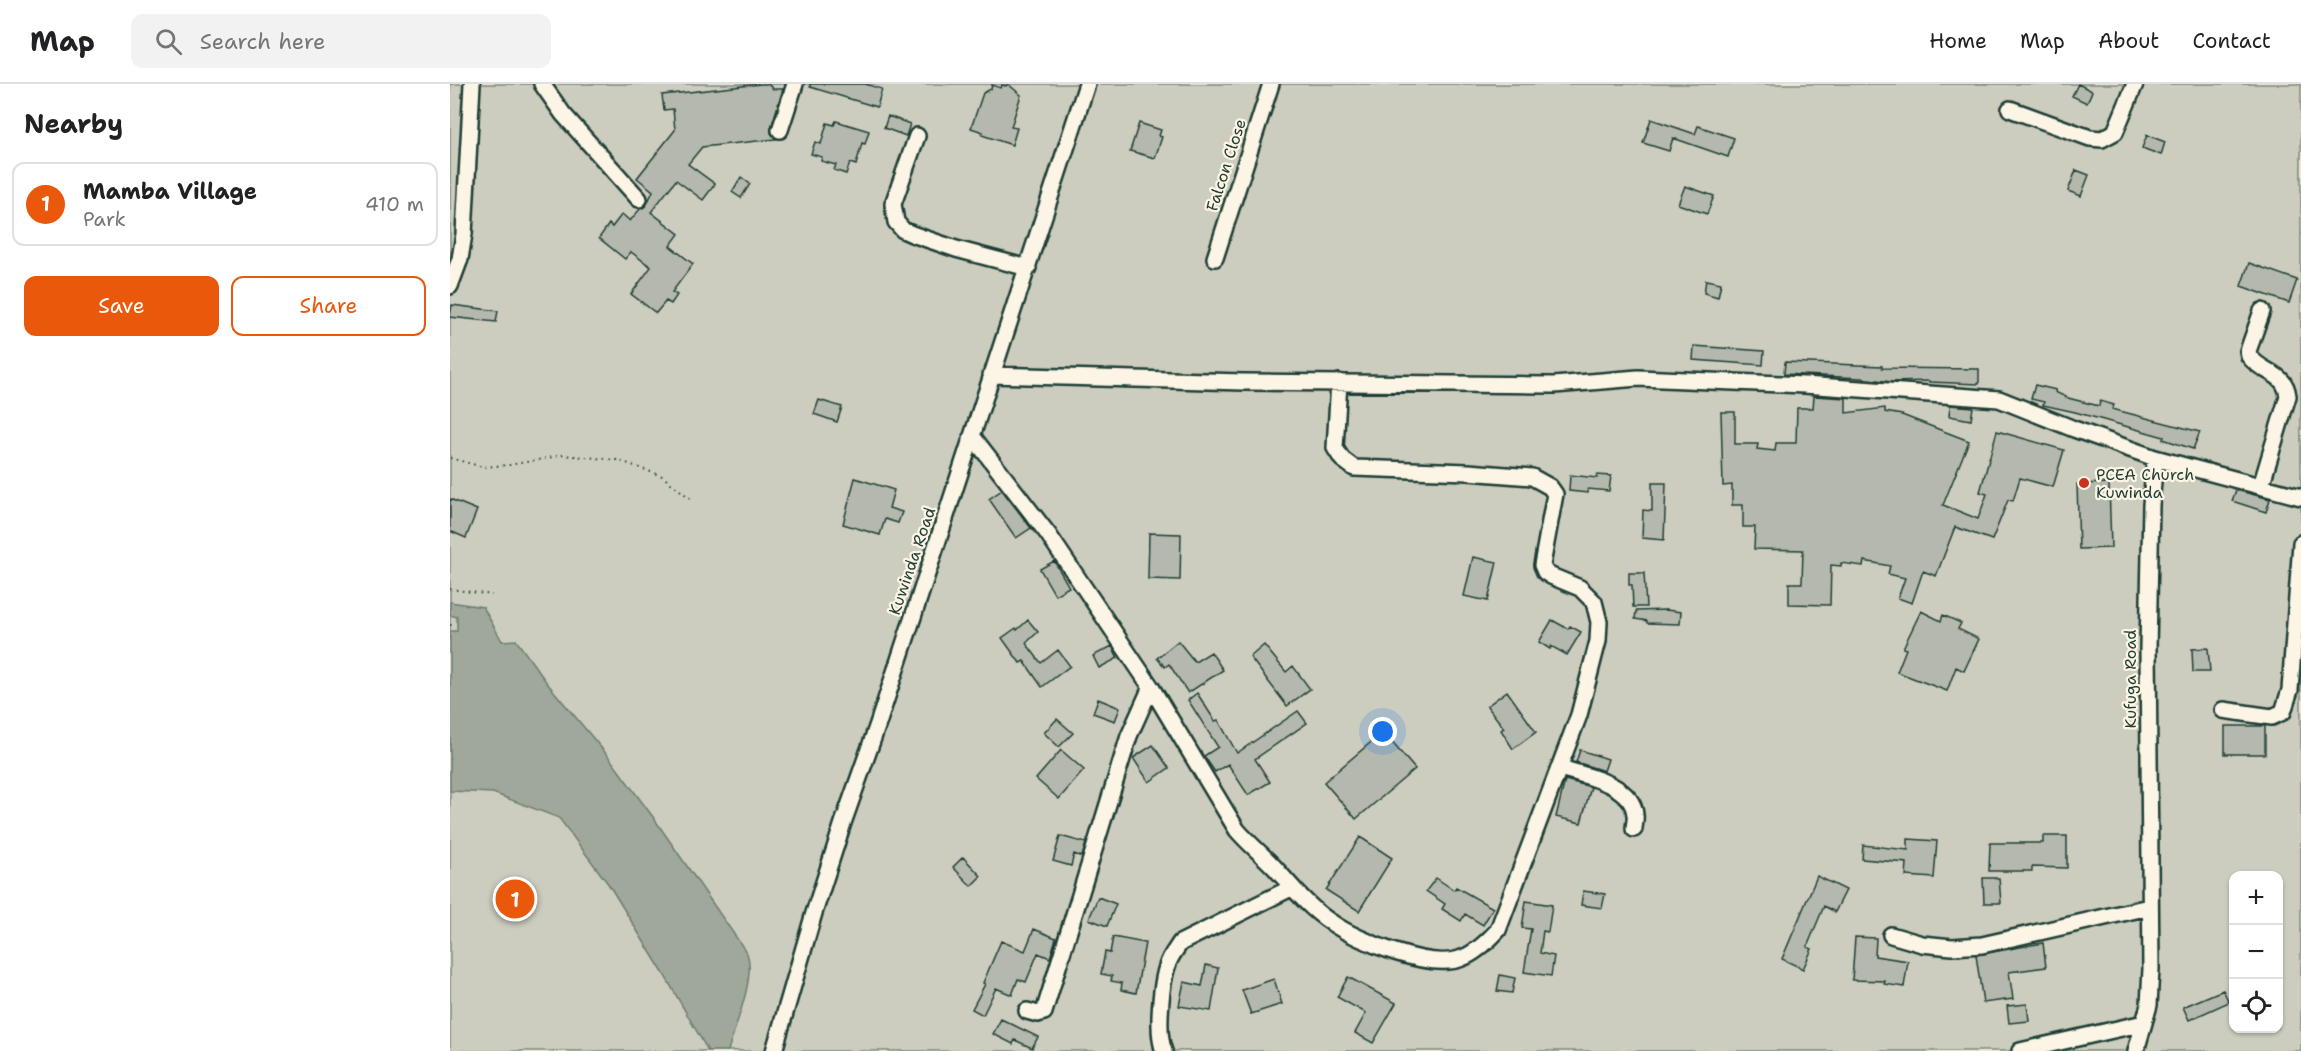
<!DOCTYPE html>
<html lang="en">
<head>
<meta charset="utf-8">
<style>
  body { margin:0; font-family:"Shantell Sans",sans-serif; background:#f2f2f2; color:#202124 }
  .controls { position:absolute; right:18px; bottom:18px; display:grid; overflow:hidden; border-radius:12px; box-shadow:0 2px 4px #0004 }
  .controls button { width:54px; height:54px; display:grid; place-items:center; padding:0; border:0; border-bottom:2px solid #e0e0e0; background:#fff; color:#202124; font:30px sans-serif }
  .you { position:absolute; left:933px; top:648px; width:21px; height:21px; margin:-15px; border:4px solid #fff; border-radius:50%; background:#1a73e8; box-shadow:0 0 0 9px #1a73e833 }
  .badge { display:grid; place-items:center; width:39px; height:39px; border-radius:50%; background:#ea580c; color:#fff; font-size:20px; font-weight:700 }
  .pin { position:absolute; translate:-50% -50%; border:3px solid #fff; box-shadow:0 2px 6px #0006 }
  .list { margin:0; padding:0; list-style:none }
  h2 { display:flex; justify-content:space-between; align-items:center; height:78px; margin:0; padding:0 24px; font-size:26px }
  h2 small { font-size:20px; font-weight:400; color:#757577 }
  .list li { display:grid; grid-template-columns:39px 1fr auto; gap:18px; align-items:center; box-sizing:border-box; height:84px; margin:0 12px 12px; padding:0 12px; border:2px solid #e0e0e0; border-radius:12px }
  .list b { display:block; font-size:22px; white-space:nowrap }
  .list p { margin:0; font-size:20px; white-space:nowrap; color:#757577 }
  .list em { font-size:20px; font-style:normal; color:#757577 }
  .actions { display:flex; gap:12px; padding:18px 24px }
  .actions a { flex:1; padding:14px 0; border:2px solid #ea580c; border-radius:12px; text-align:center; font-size:21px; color:#ea580c }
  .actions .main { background:#ea580c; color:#fff }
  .icon { flex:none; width:33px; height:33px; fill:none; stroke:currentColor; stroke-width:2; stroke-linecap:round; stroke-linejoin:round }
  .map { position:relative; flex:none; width:1851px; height:967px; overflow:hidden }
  header { display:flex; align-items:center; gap:36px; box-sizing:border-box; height:84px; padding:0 30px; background:#fff; border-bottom:2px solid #e0e0e0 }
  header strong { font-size:28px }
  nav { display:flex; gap:33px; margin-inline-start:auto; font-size:21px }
  .search { width:420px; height:54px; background:#f2f2f2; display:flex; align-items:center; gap:15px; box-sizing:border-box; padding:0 21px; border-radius:12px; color:#757577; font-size:22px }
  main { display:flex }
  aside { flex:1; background:#fff }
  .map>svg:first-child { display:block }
</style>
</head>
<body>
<header>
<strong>Map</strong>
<div class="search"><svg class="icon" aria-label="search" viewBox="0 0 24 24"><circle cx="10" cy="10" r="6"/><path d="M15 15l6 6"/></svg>Search here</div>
<nav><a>Home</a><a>Map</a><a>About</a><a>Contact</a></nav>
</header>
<main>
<aside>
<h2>Nearby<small></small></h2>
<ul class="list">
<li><span class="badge">1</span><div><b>Mamba Village</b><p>Park</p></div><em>410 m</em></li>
</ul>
<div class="actions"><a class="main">Save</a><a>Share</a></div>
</aside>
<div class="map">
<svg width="1851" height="967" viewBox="0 0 1851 967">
  <rect width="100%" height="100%" fill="#efeada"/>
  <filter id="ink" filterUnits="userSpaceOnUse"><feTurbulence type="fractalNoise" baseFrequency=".0167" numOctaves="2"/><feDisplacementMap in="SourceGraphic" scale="12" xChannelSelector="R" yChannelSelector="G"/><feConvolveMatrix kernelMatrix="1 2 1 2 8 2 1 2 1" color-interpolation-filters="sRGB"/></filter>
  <g filter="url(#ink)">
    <!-- green -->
    <path fill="#cccdbf" stroke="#76857a" stroke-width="1.5" fill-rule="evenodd" d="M0 0H1851V967H0ZM1784 792H1828V944H1784Z"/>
    <!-- water -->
    <path fill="#9fa89a" stroke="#6c7d71" stroke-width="1.5" d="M0 518 33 523 52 557 66 556 97 599 158 672 203 733 297 869C306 894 285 941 278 967H258L215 892 159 801 109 734 43 709 0 707V547H7V533L0 531Z"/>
    <!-- building -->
    <path fill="#b5b9ad" stroke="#1f3d34" stroke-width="1.5" d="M311 0H318L323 5H333L321 44V49L326 55 252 63 238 80 265 100 253 116 226 96 201 128 229 150 220 162 243 180 222 208 227 211 221 220 216 217 206 229 181 210 201 183 181 168 175 175 149 154 159 140 162 143 172 130 180 137 190 125 196 122 203 107 187 94 225 46 223 25 214 26 212 11Z
      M360 0H415L432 5 427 23 360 3Z
      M558 0 571 11 561 43 567 44 562 61 532 51 533 48 521 44 533 9 541 5 542 1 551 4 552 1 556 2Z
      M1628 0 1642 7 1637 19 1622 12Z
      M438 32 460 40 456 52 434 44Z
      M1201 35 1245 50 1248 42 1284 54 1278 73 1223 54 1219 67 1193 59Z
      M386 37 419 47 415 60 412 59 406 81 400 79 396 90 384 86 386 81 371 77 372 73 361 70 365 58 371 60 377 39 384 41Z
      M689 39 711 46 709 52 712 53 705 74 680 67Z
      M1697 51 1715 58 1711 71 1692 64Z
      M1626 86 1639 91 1631 112 1618 107Z
      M291 93 300 100 291 114 282 108Z
      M1235 102 1264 112 1257 130 1228 120Z
      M1799 179 1847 196 1839 219 1791 202Z
      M1256 196 1271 199 1268 213 1254 209Z
      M2 221 48 227 46 238 0 233Z
      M1244 262 1314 267 1313 281 1243 276Z
      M1335 278 1432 282V284L1529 285V300L1479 298V297L1442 298 1411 294 1334 290Z
      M1585 301 1606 306 1605 308 1618 314 1649 322 1650 317 1664 321 1662 325 1750 348 1743 365 1713 355 1714 353 1625 328 1593 321 1594 318 1581 315Z
      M1364 312 1396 314V329L1435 324V328L1452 331 1519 357 1493 421 1528 435 1537 410 1530 408 1547 347 1614 366 1603 403 1570 394 1563 417 1558 416 1542 456 1505 443 1486 492 1473 487 1462 519 1448 514 1455 494 1438 490 1440 482 1414 477 1413 482 1391 479V482L1381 481 1380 521 1339 520V499H1352L1353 466 1304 465 1305 443H1293V421H1282V401L1273 402 1271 328H1285V360H1308L1307 365 1325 367 1326 359H1346L1347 324H1363Z
      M369 316 392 323 387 338 364 330Z
      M1500 321 1523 323 1521 336 1499 332Z
      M1120 391 1147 394V391L1161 392 1159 407 1138 405V409L1119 407Z
      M405 394 444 406 439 424 452 428 448 439 435 435 430 451 393 440Z
      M1202 399H1216L1214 456 1192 454 1193 426 1202 427Z
      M1659 399 1661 464 1629 465 1627 400Z
      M552 406 581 444 566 454 539 415Z
      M1786 406 1820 415 1816 428 1782 417Z
      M0 415 27 426 16 454 0 447Z
      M699 449 731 450 730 496 698 495Z
      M1023 473 1047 478 1038 517 1014 512Z
      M604 477 619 503 605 511 590 485Z
      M1179 489H1194L1196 523H1183L1182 501H1179Z
      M1216 526 1231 528 1230 540 1197 539V537L1185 535 1186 527Z
      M1471 527 1491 537 1493 531 1511 539 1508 545 1529 555 1514 587 1506 583 1497 607 1447 588 1456 565 1453 564Z
      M578 536 588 548 576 559 591 579 608 566 620 582 592 603 574 577 570 579 552 554 566 544 567 546Z
      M1102 536 1118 545 1120 542 1131 548 1117 571 1101 562 1100 565 1089 558Z
      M728 557 745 578 761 568 773 586 738 609 719 580 715 583 707 574Z
      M814 561 836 588 843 582 860 605 837 622 800 573Z
      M662 562 668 574 649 584 643 572Z
      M1758 564 1760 588H1743L1742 565Z
      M1057 607 1086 648 1063 665 1051 646 1054 644 1037 622Z
      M747 609 765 637 768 636 787 669 848 627 857 639 805 675 820 698 798 711 778 680 765 688 754 672 768 663 738 616Z
      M648 615 670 624 665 637 643 629Z
      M607 635 623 649 609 663 594 649Z
      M1775 642H1815V670H1775Z
      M933 648 965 685 906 735 874 698Z
      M703 661 719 684 699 698 683 674Z
      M611 666 634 686 609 715 586 695Z
      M1130 666 1158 675 1154 687 1126 678Z
      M1115 696 1141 703 1131 739 1106 733Z
      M610 752 636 759 632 773 624 770 621 782 603 777Z
      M1593 752H1617V784L1582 783V787H1539L1540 759H1593Z
      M910 753 942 774 909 827 876 806Z
      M1458 755 1487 757 1484 794 1456 792 1457 779 1412 775 1413 761 1458 766Z
      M513 773 531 792 521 802 503 783Z
      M1367 792 1396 806 1385 828 1374 822 1357 863 1362 865 1353 885 1332 875Z
      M986 794 1004 806 1006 803 1043 824 1033 841 1015 830 1011 837 992 825 995 820 976 807Z
      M1533 794H1549L1551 819H1534Z
      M1133 807 1155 810 1152 824 1131 821Z
      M648 813 666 820 657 842 639 835Z
      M1076 817 1102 821 1098 848 1093 847 1090 869 1104 872 1101 892 1074 888 1081 845 1072 844Z
      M584 845 606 854 600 874 588 869 576 898 568 895 562 911 546 904 533 931 522 925 535 900 533 899 551 857 575 867Z
      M663 853 695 859 686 909 671 906 672 899 661 897 662 892 651 890 655 868 660 869Z
      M1405 853 1426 854 1425 872 1458 877 1454 903 1434 900 1435 897 1402 896Z
      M1593 859 1596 883 1559 888 1563 915 1533 919 1526 871Z
      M756 881 768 884 761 927 729 922 734 898 752 902Z
      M1050 891 1065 894 1062 909 1047 907Z
      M898 893 946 919 923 959 905 949 916 929 887 913Z
      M824 895 832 920 801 930 792 906Z
      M1773 906 1779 918 1739 936 1733 923Z
      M1577 920 1579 937 1559 939 1557 922Z
      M551 935 588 953 582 964 565 956 563 960 543 950Z"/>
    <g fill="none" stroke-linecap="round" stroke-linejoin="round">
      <defs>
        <path id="minor" d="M92 0 113 30 189 115
          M1560 25 1640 54 1652 55 1665 48 1685 0
          M330 46 345 0
          M467 52 443 120 446 138 453 146 462 150 506 165 578 184
          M765 174 821 0
          M0 202 10 175 14 150 22 0
          M541 291 793 298 1104 301 1188 294 1354 301 1549 315 1624 345 1705 374 1851 413
          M523 353 598 450 701 603 787 746C799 760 813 771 826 785 843 804 860 825 882 839 908 857 981 887 1012 874 1026 869 1038 857 1048 846L1129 631 1148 557 1149 538 1144 518 1130 504 1101 492 1095 488 1092 481 1105 410 1100 403 1082 393 1018 388 904 384 892 375 885 364 889 298
          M1811 402 1838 312C1835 287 1812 290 1799 272L1798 267 1812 227
          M1773 626 1822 633 1833 628 1840 606 1851 459
          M1110 684C1133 691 1183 700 1185 731 1186 735 1184 741 1184 745
          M1441 851 1472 860 1502 863 1532 861 1699 823
          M577 927 588 930 594 928 679 652 701 603
          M324 967 364 829 393 739 428 640 637 0
          M714 967C706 949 711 893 720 875 723 869 727 864 730 859L841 804
          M1570 967 1694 939
          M1686 967 1699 921 1701 885 1698 565 1701 421 1705 374"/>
      </defs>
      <!-- minor casing -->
      <use href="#minor" stroke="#1f3d34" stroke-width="20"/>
      <!-- path -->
      <path stroke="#1f3d34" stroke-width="2" stroke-dasharray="1.5 4.5" stroke-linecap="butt" d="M0 374 33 383 60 381 113 371 168 376 212 392 241 415
        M0 505 42 511
        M0 541H2"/>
      <!-- minor -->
      <use href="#minor" stroke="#fcf5e5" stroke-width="15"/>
    </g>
  </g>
  <!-- markers -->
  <circle fill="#c8321e" stroke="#fcf5e5" stroke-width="2" cx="1634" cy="399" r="6"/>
  <g text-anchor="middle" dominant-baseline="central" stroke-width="4.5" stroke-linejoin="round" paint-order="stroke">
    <!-- street labels -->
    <g font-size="16" fill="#1f3d34" stroke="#fcf5e5">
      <text transform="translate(776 81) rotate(-72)">Falcon Close</text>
      <text transform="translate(462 477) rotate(-71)">Kuwinda Road</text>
      <text transform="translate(1680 595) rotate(-90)">Kufuga Road</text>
    </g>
    <!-- poi labels -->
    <g font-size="16" fill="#1f3d34" stroke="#fcf5e5" text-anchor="start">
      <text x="1646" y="390">PCEA Church<tspan x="1646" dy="18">Kuwinda</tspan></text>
    </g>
  </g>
</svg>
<div class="controls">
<button>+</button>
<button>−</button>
<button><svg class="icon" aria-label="locate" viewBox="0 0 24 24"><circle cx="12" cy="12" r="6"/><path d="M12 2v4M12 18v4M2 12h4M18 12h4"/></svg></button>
</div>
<div class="you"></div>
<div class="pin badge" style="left:65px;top:815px">1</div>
</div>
</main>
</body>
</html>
